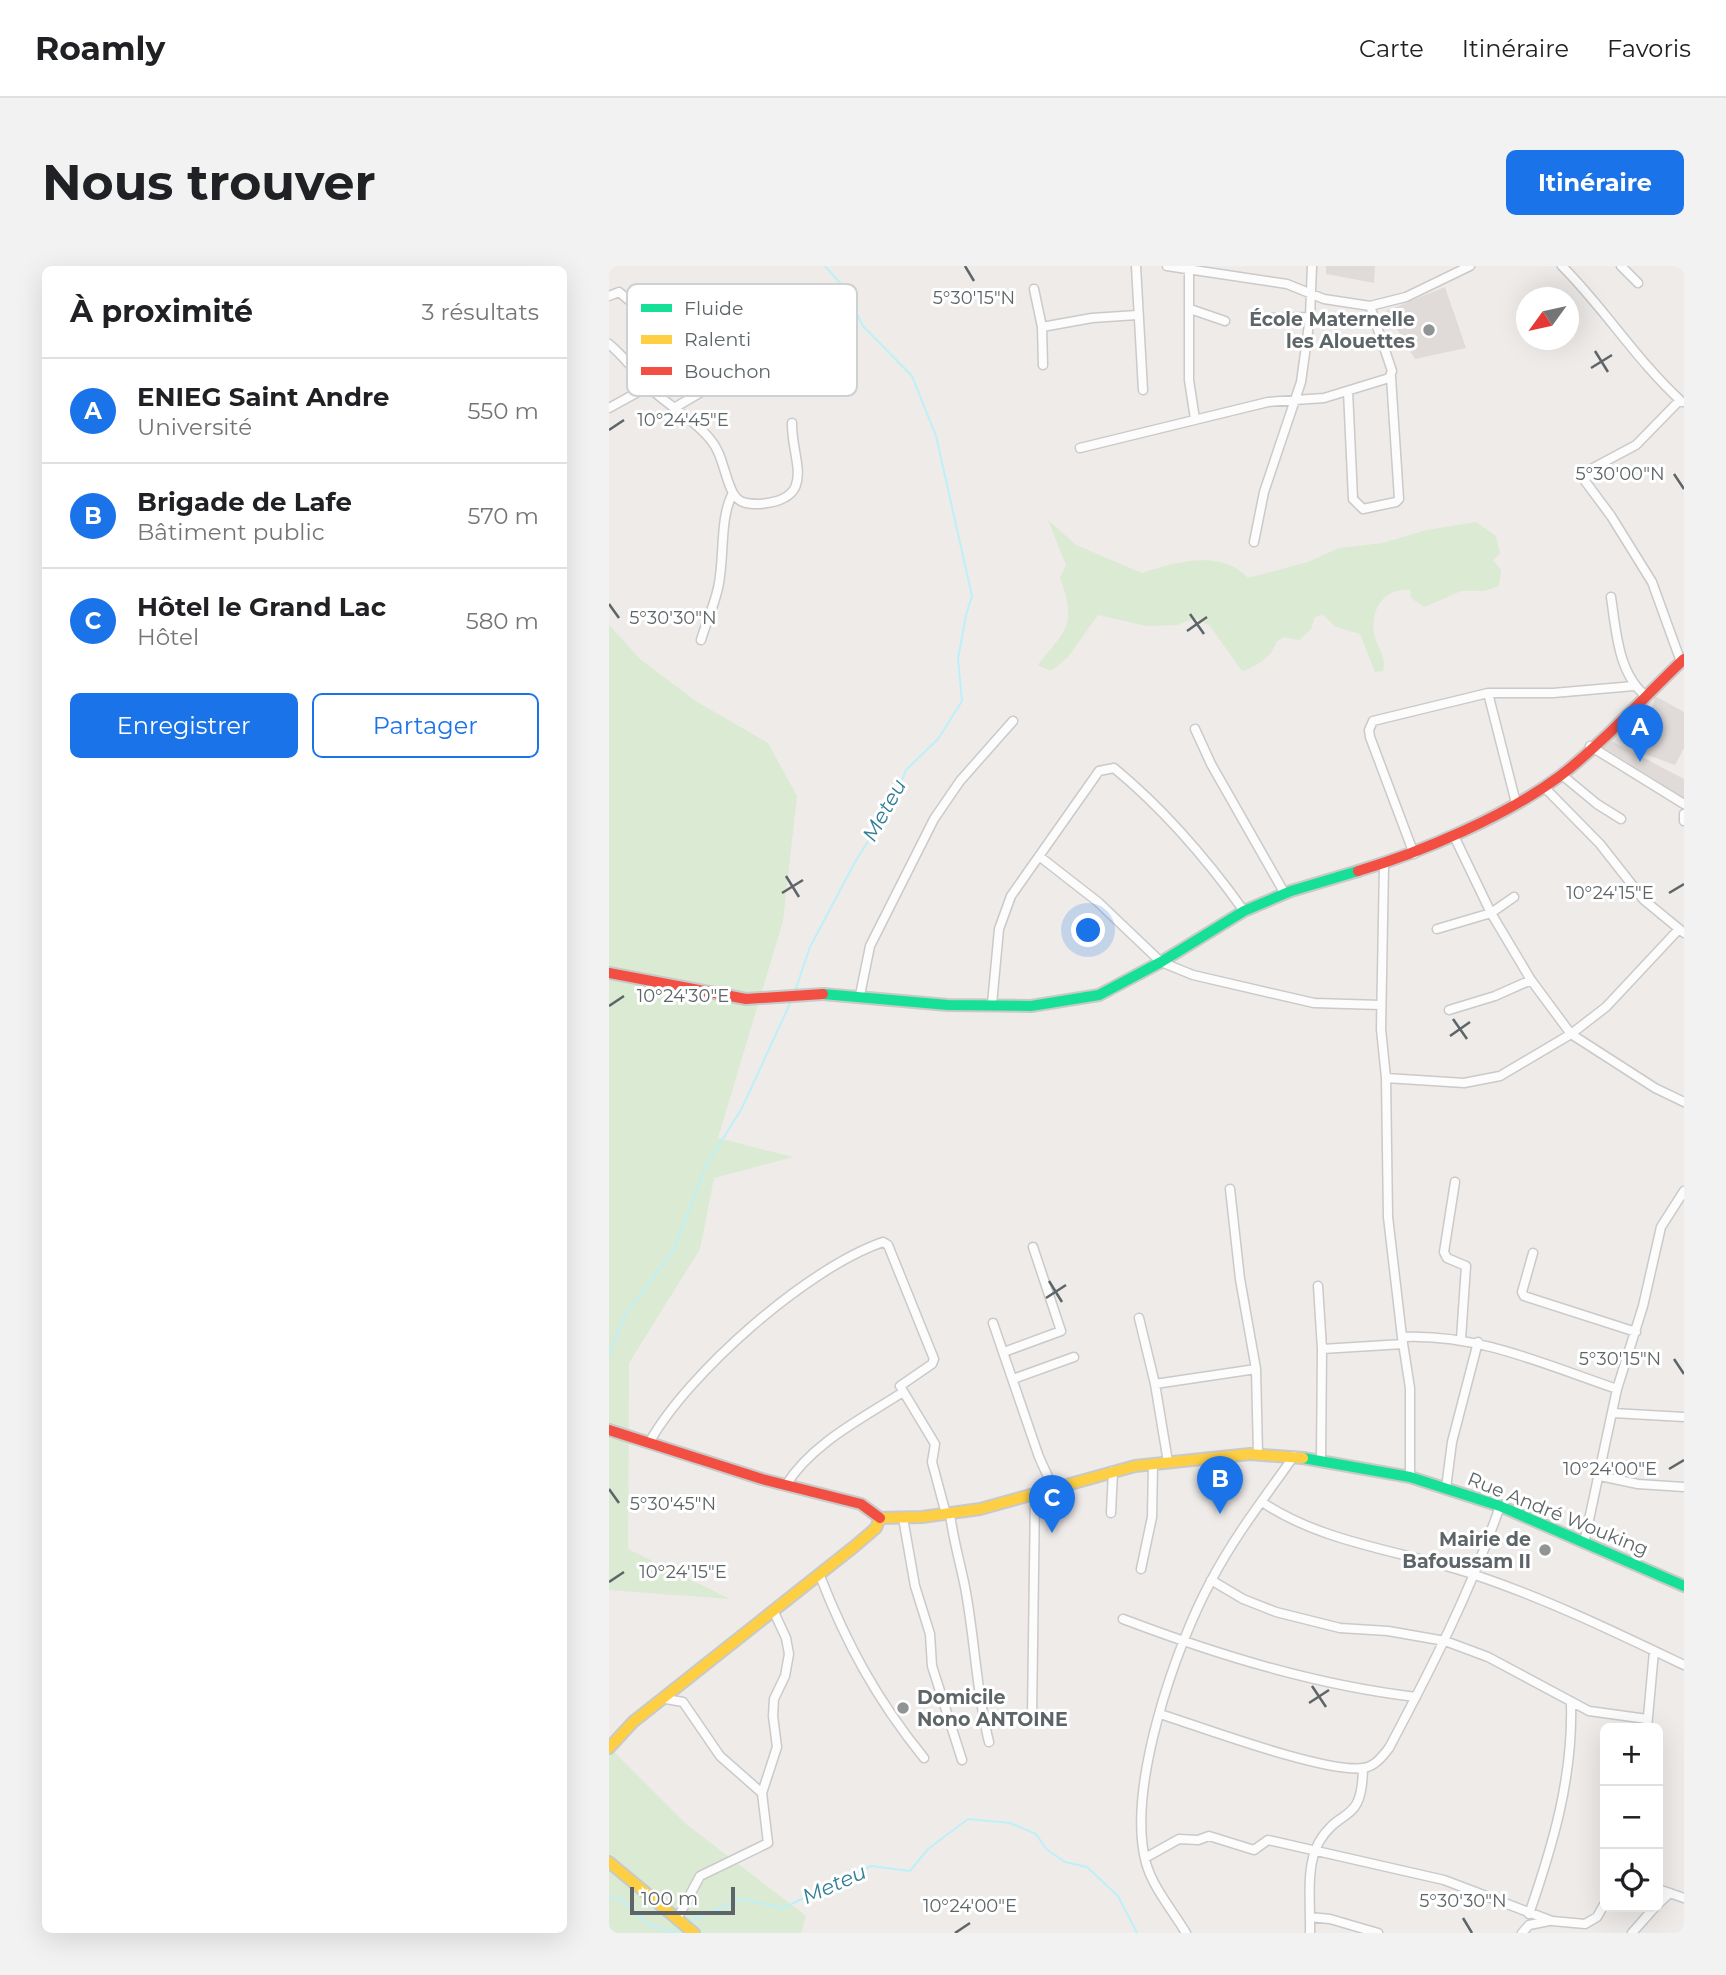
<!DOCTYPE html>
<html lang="fr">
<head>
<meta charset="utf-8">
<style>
  body { margin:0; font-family:Montserrat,sans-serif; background:#f2f2f2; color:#202124 }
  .controls { position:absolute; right:21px; bottom:21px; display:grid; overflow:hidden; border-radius:10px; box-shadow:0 7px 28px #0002 }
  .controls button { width:63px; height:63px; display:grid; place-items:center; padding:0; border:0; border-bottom:2px solid #e0e0e0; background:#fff; color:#202124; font:35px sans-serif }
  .compass { position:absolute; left:907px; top:21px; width:63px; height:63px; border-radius:50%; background:#fff; box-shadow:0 7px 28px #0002; rotate:237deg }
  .scale { position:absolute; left:21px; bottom:18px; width:105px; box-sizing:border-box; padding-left:7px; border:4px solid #5d6568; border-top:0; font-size:19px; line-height:24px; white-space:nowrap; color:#5d6568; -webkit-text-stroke:5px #fff; paint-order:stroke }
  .you { position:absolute; left:480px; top:665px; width:24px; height:24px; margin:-18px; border:5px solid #fff; border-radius:50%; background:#1a73e8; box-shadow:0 0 0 10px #1a73e833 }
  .badge { display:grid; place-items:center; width:46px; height:46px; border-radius:50%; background:#1a73e8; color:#fff; font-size:23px; font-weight:700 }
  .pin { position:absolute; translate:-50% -58px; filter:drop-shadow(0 2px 4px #0008) }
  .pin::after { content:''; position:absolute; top:37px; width:24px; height:21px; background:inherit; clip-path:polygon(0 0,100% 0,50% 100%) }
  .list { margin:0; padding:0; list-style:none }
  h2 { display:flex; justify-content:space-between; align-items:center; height:91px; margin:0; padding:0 28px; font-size:30px }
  h2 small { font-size:23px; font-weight:400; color:#757577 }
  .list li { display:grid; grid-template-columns:46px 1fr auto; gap:21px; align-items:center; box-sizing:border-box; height:105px; padding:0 28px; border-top:2px solid #e0e0e0 }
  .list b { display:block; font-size:26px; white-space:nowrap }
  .list p { margin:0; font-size:23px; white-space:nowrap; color:#757577 }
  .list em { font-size:23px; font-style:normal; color:#757577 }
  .actions { display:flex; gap:14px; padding:21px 28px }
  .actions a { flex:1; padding:16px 0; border:2px solid #1a73e8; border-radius:10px; text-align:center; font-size:24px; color:#1a73e8 }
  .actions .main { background:#1a73e8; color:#fff }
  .icon { flex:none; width:38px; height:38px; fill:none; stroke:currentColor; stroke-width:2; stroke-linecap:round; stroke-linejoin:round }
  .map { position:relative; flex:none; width:1075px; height:1667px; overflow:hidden; border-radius:10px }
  header { display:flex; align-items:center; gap:42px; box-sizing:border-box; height:98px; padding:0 35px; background:#fff; border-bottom:2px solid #e0e0e0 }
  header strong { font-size:33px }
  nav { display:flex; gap:38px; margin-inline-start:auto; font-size:24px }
  .intro { display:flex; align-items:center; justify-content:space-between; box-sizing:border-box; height:168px; padding:0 42px }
  h1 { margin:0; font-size:49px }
  .button { padding:18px 32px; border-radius:10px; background:#1a73e8; color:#fff; font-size:24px; font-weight:700 }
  main { display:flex; gap:42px; padding:0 42px }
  aside { flex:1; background:#fff; border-radius:10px; box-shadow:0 7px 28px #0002 }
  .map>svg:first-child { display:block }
</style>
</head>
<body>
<header>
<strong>Roamly</strong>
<nav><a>Carte</a><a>Itinéraire</a><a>Favoris</a></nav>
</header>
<div class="intro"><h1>Nous trouver</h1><a class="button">Itinéraire</a></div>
<main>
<aside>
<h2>À proximité<small>3 résultats</small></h2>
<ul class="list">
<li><span class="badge">A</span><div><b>ENIEG Saint Andre</b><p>Université</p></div><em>550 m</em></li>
<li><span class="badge">B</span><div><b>Brigade de Lafe</b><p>Bâtiment public</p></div><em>570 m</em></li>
<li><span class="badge">C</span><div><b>Hôtel le Grand Lac</b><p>Hôtel</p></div><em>580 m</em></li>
</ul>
<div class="actions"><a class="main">Enregistrer</a><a>Partager</a></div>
</aside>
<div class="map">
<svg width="1075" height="1667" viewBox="0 0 1075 1667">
  <rect width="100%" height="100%" fill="#eeebe9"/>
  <!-- education -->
  <path fill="#e0dbd8" d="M717 0H766L765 17 717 8Z
    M836 21 857 82 806 93 777 45Z
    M1046 430 1075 446V482L1066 499 1033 487Z
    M997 472 1075 513V532L991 479Z"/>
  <!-- green -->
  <path fill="#dbead2" d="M439 254 467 279 533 307C567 296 612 283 639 312L699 296 730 282 774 277 818 264 867 256 887 270 891 287 884 294 892 304 890 320 875 325H852L815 341 802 332 801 324C775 321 761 344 765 368 768 382 778 390 774 405L766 406 751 368 727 361 714 349 706 351 702 363 690 374 675 371 667 376C664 390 647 401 633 405L601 360 587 352 568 359 538 360 489 349 459 391 442 405 429 399C458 363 468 358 451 312L457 299Z
    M0 359 32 394 88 436 159 477 188 530 174 655 109 872 184 891 105 912 91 983 20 1097 19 1283 121 1333 0 1324Z
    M0 1481 77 1558 197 1650 192 1667H0Z"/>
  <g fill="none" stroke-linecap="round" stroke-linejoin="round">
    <!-- stream -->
    <path stroke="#bdf0f8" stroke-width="2" d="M186 725 201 681 246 596 285 534 297 504 329 473 353 435 349 393 357 349 363 330 327 170 303 110 253 59 239 26 216 0
      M0 1089 16 1049 65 983 97 900 133 842 183 733
      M0 1632H11L38 1658 64 1666 70 1662
      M81 1655 134 1633 174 1642 262 1600 301 1605 319 1583 359 1553 401 1557 427 1568 437 1583 456 1596 478 1601 509 1630 528 1667"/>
    <defs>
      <path id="street" d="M527 0 534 124
        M558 0 678 18 715 33 761 40 797 31 861 0
        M953 0C996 43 1028 95 1073 136
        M1012 0 1029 17
        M580 5V114L586 153
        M425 23 433 61 434 99
        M0 30 10 26 40 51
        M581 43 616 55
        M662 52 701 51 703 0
        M433 61 483 52 528 49
        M0 78C16 91 26 106 40 121 59 140 84 152 101 173 114 188 115 210 124 227 130 238 140 238 151 238 210 233 182 193 183 157
        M739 125 744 233 754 243 787 236 790 233 782 111
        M1071 134 1027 179 982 203 976 215 1002 250 1043 316 1072 396
        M0 142 40 120
        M65 142 159 87
        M471 182 659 136 715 132 780 112 783 105 761 40
        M645 276 655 226 692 116 701 51
        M1002 331C1007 364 1009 408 1037 430
        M92 374C97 357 105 340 109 322 116 292 110 252 124 227
        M879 427 907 537
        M586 463 602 498 676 628
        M981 480 1075 538
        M953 509 988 538 1012 553
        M936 522 991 578 1035 634 1075 667
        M1075 548V555
        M845 570 882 647 922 714 962 768 1046 822 1075 836
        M805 588 761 471 760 464 764 455 879 427H944L1025 420
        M430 590 489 636 552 696 584 709 705 737 772 739
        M775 599 772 763 777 812 779 951 793 1071
        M828 663 882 647 905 631
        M251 729 261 680 325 553 351 515 404 455
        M383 738 390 663 402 630 490 505 505 502C556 544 597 592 635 645
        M840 744 886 730 922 714
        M777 812 855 817 891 810 962 768 997 741 1070 663
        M846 916 835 986 838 992 857 1000 852 1073
        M621 923 631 1013 647 1103 649 1188
        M924 987 913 1026 915 1030 1027 1066
        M709 1020 713 1083
        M530 1052 546 1118 559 1196
        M384 1057 430 1191 445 1224
        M395 1086 452 1065 424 981
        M404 1113 465 1091
        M546 1118 647 1103
        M1004 1147 1075 1151
        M40 1177C79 1107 198 1002 274 976L279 979 325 1093 323 1098 291 1120 326 1178 323 1196 337 1248
        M712 1194 713 1083 794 1078
        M991 1210 1029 1218 1075 1221
        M801 1211V1122L793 1071C868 1067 937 1099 1008 1123
        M177 1219C203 1177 254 1152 294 1126
        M837 1222 843 1176 869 1076
        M653 1236C717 1279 798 1285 869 1310 940 1334 1008 1367 1075 1399
        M502 1247 504 1205
        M341 1248C344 1273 351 1296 356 1321 366 1373 367 1425 380 1476
        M294 1252 306 1320 321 1368 323 1400 353 1494
        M975 1277 1008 1123 1034 1040 1052 961 1075 925
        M532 1303 543 1251 544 1198
        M211 1310C238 1379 268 1434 315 1492
        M602 1314 634 1333 667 1346 731 1362 779 1365 836 1375 879 1391 980 1445 1038 1453
        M514 1353C609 1389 706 1419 807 1431
        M57 1433 74 1436 111 1490 153 1527
        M551 1448C592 1461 718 1508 755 1502 766 1500 773 1491 780 1482 823 1401 861 1327 891 1240
        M423 1451 426 1229
        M1038 1462 1045 1385
        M536 1592 570 1573 589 1574 600 1570 645 1584 659 1574 835 1614 943 1655 976 1658 988 1651 996 1637
        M1049 1623 1075 1632
        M1049 1638 1061 1627
        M920 1648C944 1579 964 1511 962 1438
        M701 1651 721 1653 769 1667
        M68 1653 91 1610 159 1577 153 1527 168 1481 164 1450 165 1433 176 1410 180 1388 177 1372 165 1346
        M577 1667C564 1645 544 1622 537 1597 517 1524 566 1381 602 1315 625 1271 656 1231 685 1190
        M701 1667C702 1640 696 1600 710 1576 732 1539 753 1560 754 1502
        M913 1667 920 1659 940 1655
        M1023 1667 1046 1641"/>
      <path id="fast" d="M214 728 339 739 422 740 490 729 552 696 635 645 682 625 749 605
        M694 1192 801 1211 891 1240 1075 1320"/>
      <path id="slow" d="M271 1252 313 1251 371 1243 526 1200 641 1188 694 1192
        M0 1482 24 1456 246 1280 267 1262 271 1252
        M0 1596 85 1667"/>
      <path id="jam" d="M749 605C813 586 897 550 951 510 992 479 1037 429 1075 393
        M0 707 137 733 214 728
        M0 1164 153 1213 252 1238 271 1252"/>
    </defs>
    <!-- street casing -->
    <use href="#street" stroke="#c9cac9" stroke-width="11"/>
    <!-- fast casing -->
    <use href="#fast" stroke="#c8c9c9" stroke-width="14"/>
    <!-- slow casing -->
    <use href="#slow" stroke="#c8c9c9" stroke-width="14"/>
    <!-- jam casing -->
    <use href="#jam" stroke="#c8c9c9" stroke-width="14"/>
    <!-- street -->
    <use href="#street" stroke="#fcfcfc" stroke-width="8"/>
    <!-- fast -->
    <use href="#fast" stroke="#16e098" stroke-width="10"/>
    <!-- slow -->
    <use href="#slow" stroke="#ffcf43" stroke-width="10"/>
    <!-- jam -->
    <use href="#jam" stroke="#f24e42" stroke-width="10"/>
  </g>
  <!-- ticks -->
  <path fill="none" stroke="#5d6568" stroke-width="2.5" d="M356 0 365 15M986 85 999 106M982 102 1003 89M0 164 15 154M1065 208 1075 223M0 338 10 352M581 348 595 368M578 365 598 351M177 610 190 631M173 627 194 614M1060 627 1075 618M0 740 15 730M844 753 858 773M841 770 861 756M440 1015 453 1036M437 1032 457 1019M1065 1093 1075 1108M1060 1203 1075 1194M0 1223 10 1237M0 1316 15 1306M703 1420 717 1441M700 1437 720 1424M854 1652 863 1667M346 1667 361 1657"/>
  <!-- markers -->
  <g fill="#909495" stroke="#fff" stroke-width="2.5">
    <circle cx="820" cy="64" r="7"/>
    <circle cx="936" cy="1284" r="7"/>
    <circle cx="294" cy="1442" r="7"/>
  </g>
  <g text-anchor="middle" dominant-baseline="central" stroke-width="6" stroke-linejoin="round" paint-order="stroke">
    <!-- poi labels -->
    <g font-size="19" font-weight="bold" fill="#5d6568" stroke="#fff" text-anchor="end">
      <text x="806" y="53">École Maternelle<tspan x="806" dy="22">les Alouettes</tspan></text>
      <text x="922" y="1273">Mairie de<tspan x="922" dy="22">Bafoussam II</tspan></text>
      <text x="308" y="1431" text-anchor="start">Domicile<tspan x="308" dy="22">Nono ANTOINE</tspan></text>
    </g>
    <!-- street labels -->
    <g font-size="19" fill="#5d6568" stroke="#fff">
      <text transform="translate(949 1248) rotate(22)">Rue André Wouking</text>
    </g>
    <!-- water labels -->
    <g font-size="21" font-style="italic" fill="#307f96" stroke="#fff">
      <text transform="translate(275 544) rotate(-61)">Meteu</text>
      <text transform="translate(225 1618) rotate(-24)">Meteu</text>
    </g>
  </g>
  <!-- legend -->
  <rect x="18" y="18" width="230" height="112" rx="10" fill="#fff" stroke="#ced1d2" stroke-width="2"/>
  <rect x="32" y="38" width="31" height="8" fill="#16e098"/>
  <rect x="32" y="69" width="31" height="9" fill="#ffcf43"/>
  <rect x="32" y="101" width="31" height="8" fill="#f24e42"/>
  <g font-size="19" fill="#5d6568">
    <text x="75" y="49">Fluide</text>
    <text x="75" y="80">Ralenti</text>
    <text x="75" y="112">Bouchon</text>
  </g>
  <g font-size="18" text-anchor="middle" fill="#5d6568" stroke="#fff" stroke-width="6" stroke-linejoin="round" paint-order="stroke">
    <text x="365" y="38">5°30'15"N</text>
    <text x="74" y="160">10°24'45"E</text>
    <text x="1011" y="214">5°30'00"N</text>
    <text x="64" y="358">5°30'30"N</text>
    <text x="1001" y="633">10°24'15"E</text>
    <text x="74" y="736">10°24'30"E</text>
    <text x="1011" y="1099">5°30'15"N</text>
    <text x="1001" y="1209">10°24'00"E</text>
    <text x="64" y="1244">5°30'45"N</text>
    <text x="74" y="1312">10°24'15"E</text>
    <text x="854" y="1641">5°30'30"N</text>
    <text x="361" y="1646">10°24'00"E</text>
  </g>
</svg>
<div class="controls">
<button>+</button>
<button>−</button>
<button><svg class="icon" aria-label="locate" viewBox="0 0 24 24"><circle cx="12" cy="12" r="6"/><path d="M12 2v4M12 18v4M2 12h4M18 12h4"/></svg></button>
</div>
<svg class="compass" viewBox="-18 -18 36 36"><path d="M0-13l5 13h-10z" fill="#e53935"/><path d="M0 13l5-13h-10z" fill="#757577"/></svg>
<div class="scale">100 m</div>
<div class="you"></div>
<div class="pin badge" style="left:1031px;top:496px">A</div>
<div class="pin badge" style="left:611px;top:1248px">B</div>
<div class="pin badge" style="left:443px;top:1267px">C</div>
</div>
</main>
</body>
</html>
